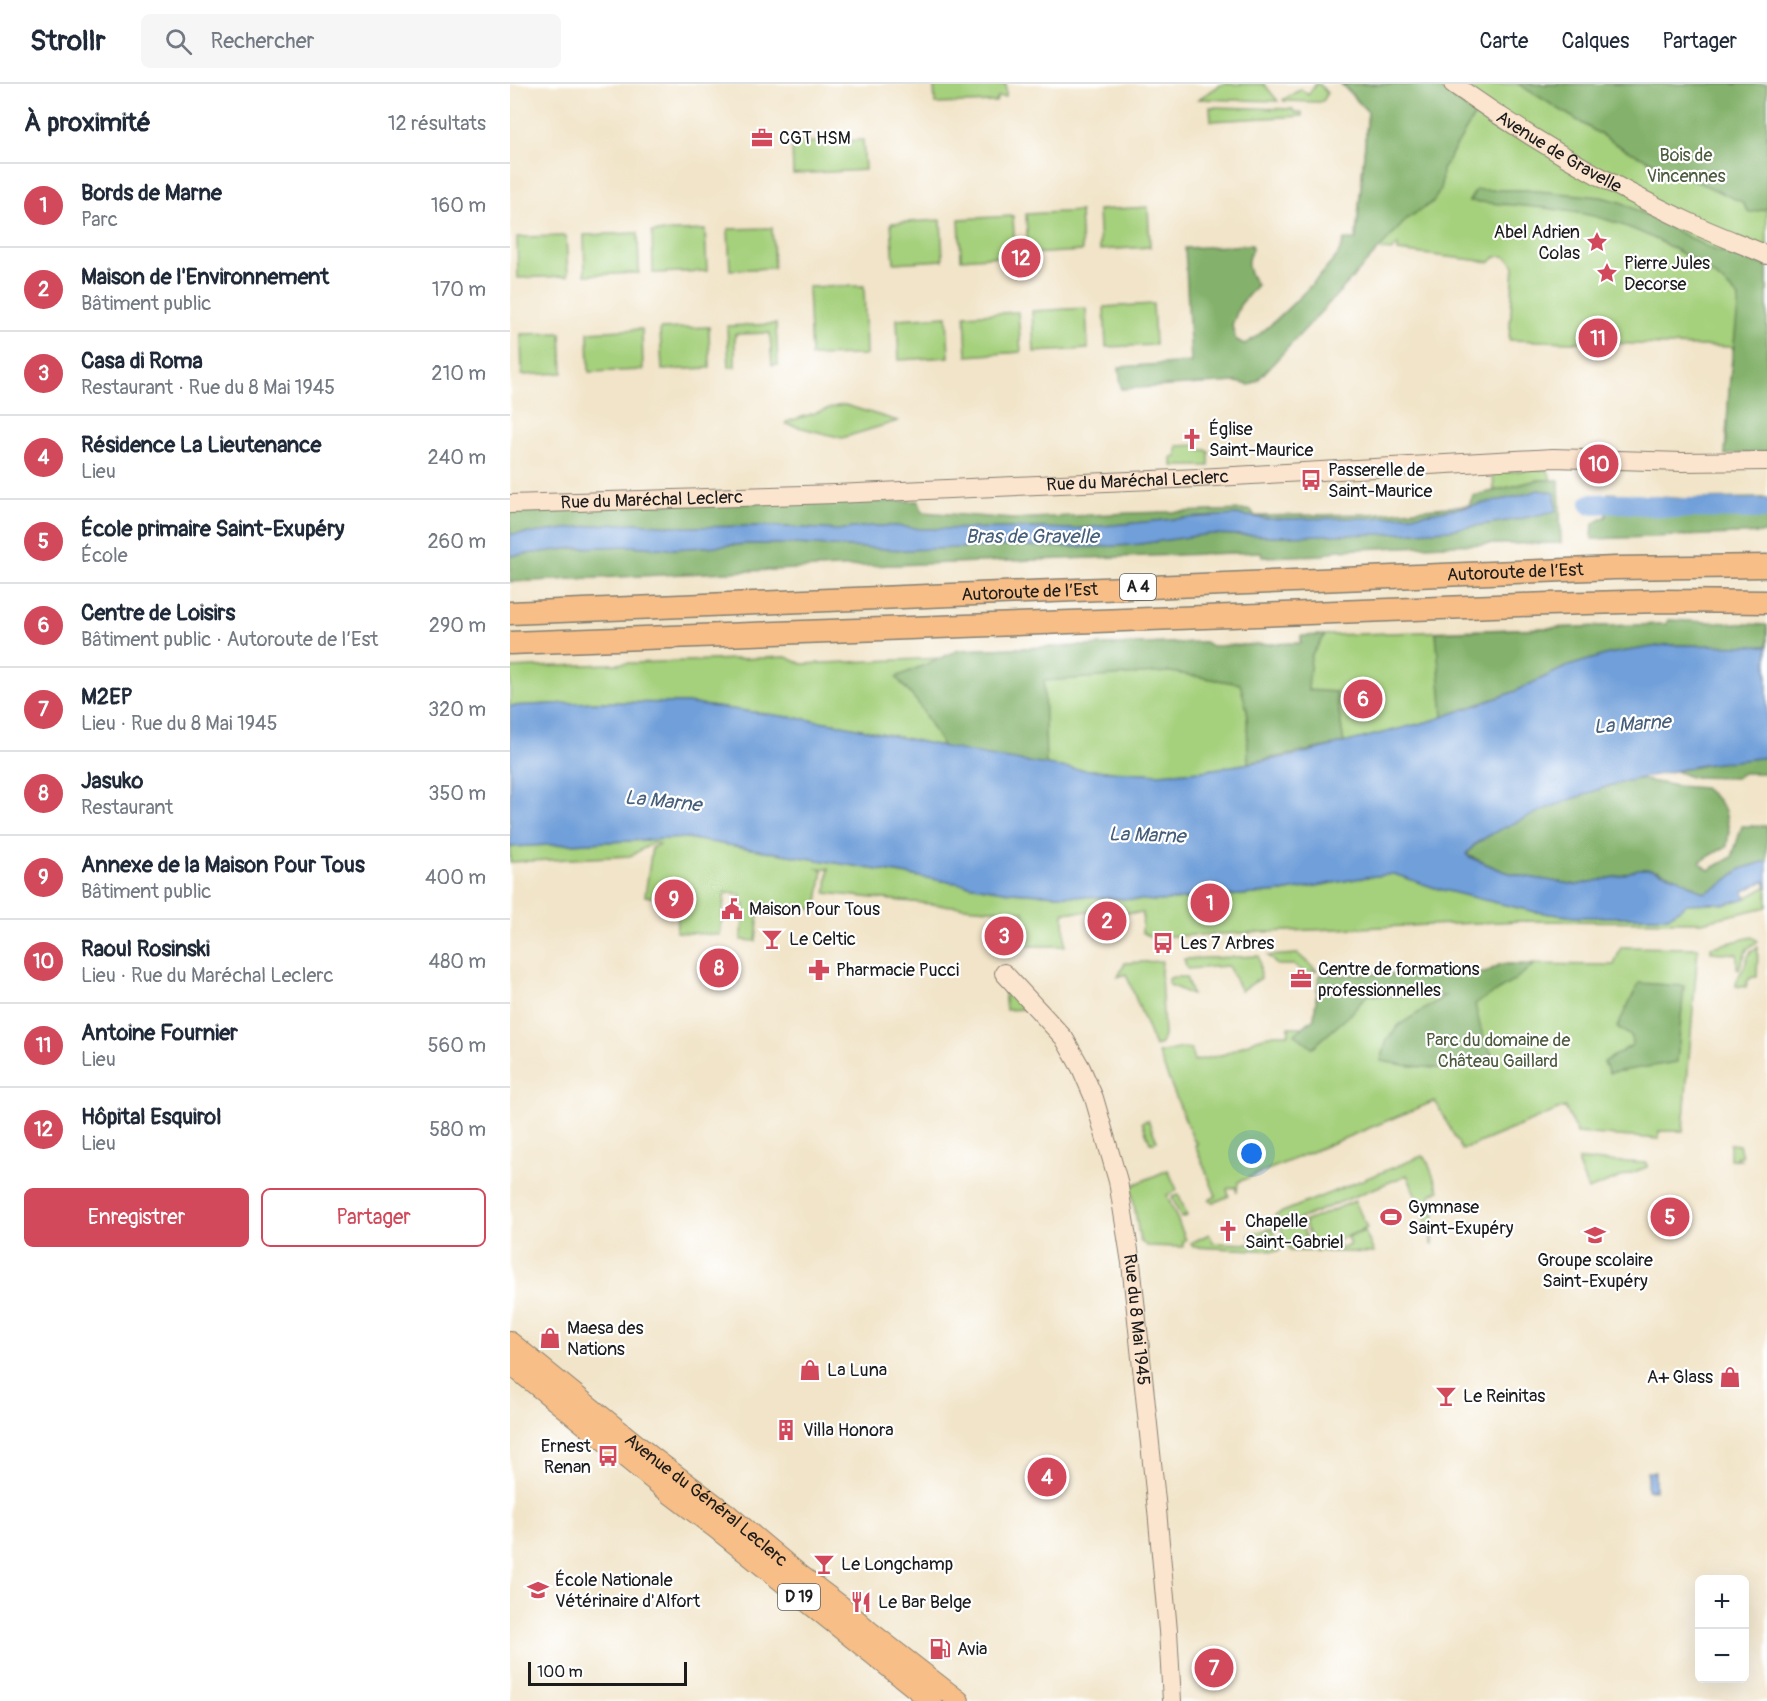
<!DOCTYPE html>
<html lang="fr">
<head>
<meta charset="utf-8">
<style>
  body { margin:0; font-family:Pangolin,sans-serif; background:#f6f6f7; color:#1f2937 }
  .controls { position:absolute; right:18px; bottom:18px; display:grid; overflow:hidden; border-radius:9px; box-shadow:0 6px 24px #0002 }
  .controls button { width:54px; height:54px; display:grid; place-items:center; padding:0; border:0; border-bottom:2px solid #e0e1e3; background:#fff; color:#1f2937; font:30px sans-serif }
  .scale { position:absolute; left:18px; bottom:15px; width:159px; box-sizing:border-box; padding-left:6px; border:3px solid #1c1c1c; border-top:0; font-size:16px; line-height:21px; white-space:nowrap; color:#1c1c1c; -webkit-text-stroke:4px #fff; paint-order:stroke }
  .you { position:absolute; left:742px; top:1070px; width:21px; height:21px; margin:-15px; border:4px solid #fff; border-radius:50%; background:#1a73e8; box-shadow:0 0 0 9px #1a73e833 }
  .badge { display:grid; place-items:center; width:39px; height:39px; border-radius:50%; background:#d1495b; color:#fff; font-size:20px; font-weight:700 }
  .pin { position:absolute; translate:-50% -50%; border:3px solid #fff; box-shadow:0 2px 6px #0006 }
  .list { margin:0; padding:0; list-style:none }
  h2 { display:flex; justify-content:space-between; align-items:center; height:78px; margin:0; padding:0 24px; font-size:26px }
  h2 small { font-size:20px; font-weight:400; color:#747a83 }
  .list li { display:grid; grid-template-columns:39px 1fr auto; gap:18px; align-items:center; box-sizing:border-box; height:84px; padding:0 24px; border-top:2px solid #e0e1e3 }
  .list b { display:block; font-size:22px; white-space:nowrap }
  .list p { margin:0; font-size:20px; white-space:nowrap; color:#747a83 }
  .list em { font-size:20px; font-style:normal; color:#747a83 }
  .actions { display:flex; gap:12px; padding:18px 24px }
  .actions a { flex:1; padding:14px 0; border:2px solid #d1495b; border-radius:9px; text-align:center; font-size:21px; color:#d1495b }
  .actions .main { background:#d1495b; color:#fff }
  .icon { flex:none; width:33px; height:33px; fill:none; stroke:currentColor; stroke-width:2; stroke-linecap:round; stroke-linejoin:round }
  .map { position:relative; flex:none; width:1257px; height:1617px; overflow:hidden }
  header { display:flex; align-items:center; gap:36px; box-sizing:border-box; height:84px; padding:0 30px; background:#fff; border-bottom:2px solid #e0e1e3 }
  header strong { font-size:28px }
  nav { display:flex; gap:33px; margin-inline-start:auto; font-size:21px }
  .search { width:420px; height:54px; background:#f6f6f7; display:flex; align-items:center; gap:15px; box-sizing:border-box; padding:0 21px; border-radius:9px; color:#747a83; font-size:22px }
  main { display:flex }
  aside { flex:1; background:#fff }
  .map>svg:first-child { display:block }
</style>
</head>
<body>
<header>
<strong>Strollr</strong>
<div class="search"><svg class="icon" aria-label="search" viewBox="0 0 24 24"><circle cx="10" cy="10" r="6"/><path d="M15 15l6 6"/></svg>Rechercher</div>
<nav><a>Carte</a><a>Calques</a><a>Partager</a></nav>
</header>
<main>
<aside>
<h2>À proximité<small>12 résultats</small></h2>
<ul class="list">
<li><span class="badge">1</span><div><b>Bords de Marne</b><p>Parc</p></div><em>160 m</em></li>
<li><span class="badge">2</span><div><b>Maison de l'Environnement</b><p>Bâtiment public</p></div><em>170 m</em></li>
<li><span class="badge">3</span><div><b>Casa di Roma</b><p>Restaurant · Rue du 8 Mai 1945</p></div><em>210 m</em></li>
<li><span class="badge">4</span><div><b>Résidence La Lieutenance</b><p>Lieu</p></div><em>240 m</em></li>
<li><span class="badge">5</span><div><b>École primaire Saint-Exupéry</b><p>École</p></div><em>260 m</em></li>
<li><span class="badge">6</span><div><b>Centre de Loisirs</b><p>Bâtiment public · Autoroute de l’Est</p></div><em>290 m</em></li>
<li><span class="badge">7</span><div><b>M2EP</b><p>Lieu · Rue du 8 Mai 1945</p></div><em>320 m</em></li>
<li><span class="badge">8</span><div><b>Jasuko</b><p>Restaurant</p></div><em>350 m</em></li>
<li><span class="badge">9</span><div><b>Annexe de la Maison Pour Tous</b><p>Bâtiment public</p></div><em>400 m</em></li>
<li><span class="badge">10</span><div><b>Raoul Rosinski</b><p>Lieu · Rue du Maréchal Leclerc</p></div><em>480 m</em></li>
<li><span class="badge">11</span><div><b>Antoine Fournier</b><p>Lieu</p></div><em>560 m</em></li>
<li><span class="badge">12</span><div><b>Hôpital Esquirol</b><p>Lieu</p></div><em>580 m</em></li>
</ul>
<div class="actions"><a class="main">Enregistrer</a><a>Partager</a></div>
</aside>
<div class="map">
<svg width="1257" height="1617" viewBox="0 0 1257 1617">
  <rect width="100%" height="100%" fill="#fff"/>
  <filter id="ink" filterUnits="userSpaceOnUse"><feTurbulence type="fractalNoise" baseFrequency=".0167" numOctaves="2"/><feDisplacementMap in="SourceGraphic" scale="12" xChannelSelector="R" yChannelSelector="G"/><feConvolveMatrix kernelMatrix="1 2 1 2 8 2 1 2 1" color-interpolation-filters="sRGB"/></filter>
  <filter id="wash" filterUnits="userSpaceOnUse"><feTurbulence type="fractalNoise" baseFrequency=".008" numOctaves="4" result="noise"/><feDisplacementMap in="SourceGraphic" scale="24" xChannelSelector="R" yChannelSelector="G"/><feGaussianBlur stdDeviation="1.35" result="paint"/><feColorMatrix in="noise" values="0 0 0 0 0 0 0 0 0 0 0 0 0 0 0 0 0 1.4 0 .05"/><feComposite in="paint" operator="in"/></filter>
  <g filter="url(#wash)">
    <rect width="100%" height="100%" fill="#f1e4c8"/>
    <!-- green -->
    <path fill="#a5d07c" stroke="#60764c" stroke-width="1.5" d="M424 0H496V13H488L486 18 425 20Z
      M712 0H754L768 17 688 15Z
      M806 0H809L817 9 814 16 810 18 774 17 773 16 791 5 798 11Z
      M831 0H1257V367L1219 305 1223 263 999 256 1004 182C998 171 989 168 980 178L888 167V161L881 167 860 164 843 183 858 28Z
      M700 23 783 25 784 28 792 29V32L701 37Z
      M353 56 355 86 283 90 282 59Z
      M638 123 640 163 590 166 588 126Z
      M570 127 572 167 518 170 516 130Z
      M503 132 505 171 451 175 449 135Z
      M431 136 433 176 384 179 381 139Z
      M262 144 264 184 220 186 218 145Z
      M195 146 197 187 143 189 142 148Z
      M128 149 129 189 75 191 74 151Z
      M56 152 58 192 8 194 7 153Z
      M354 202 356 271 301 272 298 203Z
      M643 220 645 261 596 263 594 223Z
      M576 224 578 265 524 268 522 227Z
      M508 228 511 268 457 272 455 231Z
      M437 232 439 273 389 276 387 235Z
      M266 240 268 281H262L260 249 225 250V283H219L217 242Z
      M199 243 200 284 152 286 150 245Z
      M132 245 133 286 79 288 78 248Z
      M51 249 53 289 12 291 11 250Z
      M335 321 388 337 332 354 276 340V338L327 322Z
      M688 361V366H696L699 368V382H662V373H667V362Z
      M1021 386H1038L1041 396H1028L984 407 983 389Z
      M1158 536 1257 543V562L1155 561 1001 609 924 636 839 658 782 672 692 687 648 690 564 685 478 672 323 639 177 619 85 618 0 622V584L276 573 292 580 434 574 449 566 694 558 702 562 791 559V552L1156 540Z
      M176 754 500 808 647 817 772 808 857 793 884 790 925 804 1026 828 1066 833H1158L1177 820 1203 819 1216 820 1236 814 1257 802V823L1192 838 1012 837 641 853 632 848 633 829 554 828 555 862H515L514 828 431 821 316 809 319 783 318 785 306 784 313 786 307 824 249 828 246 857 231 856 235 820 229 819 231 810 215 809 210 851 166 848 171 806 158 804 156 815 135 812 142 763 150 760 143 759 120 772 0 778V763Z
      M1242 853 1248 857 1237 865 1229 885 1227 884V870L1201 868V863Z
      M1111 863 1188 864 1173 1047H1149V1055L1067 1049 1055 1023 952 1066 925 1017 728 1098 727 1109 725 1103 717 1105 719 1112 703 1119 699 1116 706 1112 685 1061 687 1060 685 1057H684L648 969 673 964 681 965 684 977 715 970 747 955 764 950H779V943H793L804 934 809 891 975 889 991 880 1104 881Z
      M1248 863 1247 893H1243L1238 896 1236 903 1226 902C1226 894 1230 891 1234 883 1238 874 1238 867 1248 863Z
      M788 870 807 887 794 888 784 881H767L758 872Z
      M749 872 751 894 731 907 718 882 677 885 674 875Z
      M652 877 651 890 654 952 651 960 645 963 616 890 608 893 615 879Z
      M663 893H676L682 911 660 901 658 899V895Z
      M497 907 515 925 496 926 494 908Z
      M638 1036 647 1057 640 1059 632 1038Z
      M1220 1060 1229 1061 1232 1072H1227L1226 1074 1231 1075V1076L1220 1075Z
      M912 1072 916 1074 929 1107 920 1111 925 1123 923 1160H921V1149L897 1091 789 1135 802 1167H780L765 1131Z
      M1068 1076 1137 1079V1083L1078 1106 1068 1080Z
      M658 1086 667 1106 657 1111 676 1156 673 1157V1163L637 1162 630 1157 621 1102Z
      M669 1111 677 1132 671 1134 662 1113Z
      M845 1117 857 1144 814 1162 827 1158 830 1165 840 1161 837 1153 855 1147 864 1169 805 1167 806 1165 794 1138Z
      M762 1144 771 1163 769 1167 683 1163 681 1159 699 1150 704 1159 742 1160 739 1151Z"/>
    <!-- forest -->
    <path fill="#84b26c" stroke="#506744" stroke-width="1.5" d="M832 0H924L965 31 932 86 931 105 923 118 898 134 747 297 740 301 726 298 611 305 609 283 681 278 675 164 742 161C743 169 739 169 738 176 736 185 742 194 747 201L730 221 722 241 725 255 734 260C755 251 810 193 826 173 830 168 832 162 834 156H846L858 28Z
      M1008 0H1257V125L1239 129 1232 118 1114 65Z
      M966 106H1017L1091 113 1111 118 1201 165 1257 182V367L1215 371 1219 305 1229 214C1192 174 1123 139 1069 129 1033 122 995 121 959 117Z
      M1028 396H1049L1051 459 934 461 827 466 813 471 752 473 751 468 328 483 0 498V472L64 464 119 462 163 465 238 460H285L395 466 493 462 583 463 623 461 699 450 767 452 938 446 1009 435 1046 426 1045 409 1029 406 1009 412 956 423 912 430 862 434 757 435 730 431 676 434 562 445 524 444 411 445 386 442H361L327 446 256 442 175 443 125 439 89 441 23 449 0 450V421L408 417 413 428 503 435 621 429 741 426 745 432 859 430 959 421 963 412Z
      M1098 409 1176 415 1257 414V449L1082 455 1083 440 1097 432Z
      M1158 536 1257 541V562L1155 561 1099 570 1056 583 1001 609 933 633 926 548 1156 540Z
      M815 551 801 572 798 606 826 608 834 659 738 679 737 626 730 600 660 588 534 597 536 681 478 672 433 663 408 619 386 593 449 566 694 558 702 562 791 559V552Z
      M1257 673V689H1233L1226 694 1180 693 1165 687 1215 677Z
      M1128 695 1167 702 1194 704 1208 716 1215 727 1219 746 1217 762 1191 777V780L1199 786 1222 773 1232 742H1257V777L1231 785 1209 802 1194 809 1178 799 1148 786 1128 785 1109 792 1067 801 1011 792 993 787 957 771C968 745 1097 700 1128 695Z
      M991 880 1024 881 1002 898 965 920 971 946 984 976 933 985 893 981 871 977 877 956 889 941 935 912 857 911 841 930 802 964 785 950 804 934 809 891 975 889Z
      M1129 899 1174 902 1167 978 1099 989 1094 978 1122 961 1121 952 1107 943Z"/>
    <!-- water -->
    <path fill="#709fd9" stroke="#465e7a" stroke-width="1.5" d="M1029 406 1045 409 1046 427 1009 435 938 446 873 450 767 452 699 450 623 461 583 463 493 462 395 466 285 460H238L163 465 119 462 64 464 0 472V450L23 449 89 441 125 439 175 443 256 442 327 446 361 442H386L411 445 524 444 562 445 676 434 730 431 757 435 862 434 912 430 956 423 1009 412Z
      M1155 561 1257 562V673L1192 681 1117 697 1095 703 1038 724 989 746 966 759 956 770 959 773 993 787 1011 792 1067 801 1109 792 1128 785H1142L1168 794 1194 809 1209 802 1231 785 1257 777V802L1254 797 1233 808 1236 814 1216 820 1203 819 1177 820 1158 833H1066L1026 828 970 815 925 804 884 790 857 793 772 808 647 817 500 808 176 754 0 763V622L85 618 177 619 323 639 478 672 564 685 648 690 692 687 782 672 924 636 1001 609 1056 583 1098 570Z
      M1137 1388H1145V1406H1137Z"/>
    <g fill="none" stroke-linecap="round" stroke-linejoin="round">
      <!-- river -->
      <path stroke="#709fd9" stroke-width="20" d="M1080 420 1114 419 1164 424 1257 425"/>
    </g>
  </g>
  <g filter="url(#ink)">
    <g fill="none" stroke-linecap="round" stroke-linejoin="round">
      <defs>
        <g id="secondary">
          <path id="s1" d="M943 0C1018 53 1097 100 1181 139 1206 151 1232 160 1257 171"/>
          <path id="s2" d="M0 420 325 410 688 394 1043 374 1172 378 1257 377"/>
          <path id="s3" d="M494 889 554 954 571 984 584 1014 608 1097 621 1179 647 1426 658 1547 662 1617"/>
        </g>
        <g id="primary">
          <path id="s4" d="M0 1258 142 1373 215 1428 285 1487 331 1522 359 1547 449 1617"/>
          <path d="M0 1280 158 1408 204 1443 421 1617"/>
        </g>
        <g id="highway">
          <path id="s5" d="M0 529 1105 484 1257 482"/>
          <path d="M0 559 1039 520 1152 517 1257 518"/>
        </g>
      </defs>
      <!-- secondary casing -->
      <use href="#secondary" stroke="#868072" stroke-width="20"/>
      <!-- primary casing -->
      <use href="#primary" stroke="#868072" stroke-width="22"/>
      <!-- highway casing -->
      <use href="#highway" stroke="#868072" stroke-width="25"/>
      <!-- secondary -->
      <use href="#secondary" stroke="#fce5cf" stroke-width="18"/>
      <!-- primary -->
      <use href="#primary" stroke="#f7be87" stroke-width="20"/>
      <!-- highway -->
      <use href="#highway" stroke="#f7be87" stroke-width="22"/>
    </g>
  </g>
  <!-- icons -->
  <defs>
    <symbol id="office-bare" viewBox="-9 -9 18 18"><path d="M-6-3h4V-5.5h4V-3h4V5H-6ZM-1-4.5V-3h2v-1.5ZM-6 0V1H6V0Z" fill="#d1495b" stroke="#fff" stroke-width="2.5" paint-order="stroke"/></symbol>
    <symbol id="sight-bare" viewBox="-9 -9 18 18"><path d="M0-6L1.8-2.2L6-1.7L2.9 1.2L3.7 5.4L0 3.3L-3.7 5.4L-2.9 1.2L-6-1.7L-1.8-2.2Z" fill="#d1495b" stroke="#fff" stroke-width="2.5" paint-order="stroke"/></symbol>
    <symbol id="church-bare" viewBox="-9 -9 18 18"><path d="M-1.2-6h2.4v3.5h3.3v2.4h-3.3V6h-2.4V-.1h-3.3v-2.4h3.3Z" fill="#d1495b" stroke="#fff" stroke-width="2.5" paint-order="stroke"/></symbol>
    <symbol id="bus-bare" viewBox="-9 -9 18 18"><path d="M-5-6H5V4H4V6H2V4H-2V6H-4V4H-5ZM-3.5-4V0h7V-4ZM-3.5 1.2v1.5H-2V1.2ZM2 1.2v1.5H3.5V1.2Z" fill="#d1495b" stroke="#fff" stroke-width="2.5" paint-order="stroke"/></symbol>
    <symbol id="civic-bare" viewBox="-9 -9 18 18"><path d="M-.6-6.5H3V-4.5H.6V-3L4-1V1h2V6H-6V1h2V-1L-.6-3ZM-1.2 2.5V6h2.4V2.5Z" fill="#d1495b" stroke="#fff" stroke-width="2.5" paint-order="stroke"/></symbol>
    <symbol id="bar-bare" viewBox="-9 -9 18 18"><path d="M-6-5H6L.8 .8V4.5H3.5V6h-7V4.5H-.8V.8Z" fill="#d1495b" stroke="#fff" stroke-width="2.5" paint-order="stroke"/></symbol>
    <symbol id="pharmacy-bare" viewBox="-9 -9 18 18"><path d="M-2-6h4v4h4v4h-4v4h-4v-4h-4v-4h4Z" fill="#d1495b" stroke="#fff" stroke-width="2.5" paint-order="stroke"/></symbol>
    <symbol id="stadium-bare" viewBox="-9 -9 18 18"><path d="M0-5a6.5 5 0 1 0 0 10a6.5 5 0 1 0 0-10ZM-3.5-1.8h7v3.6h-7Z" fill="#d1495b" stroke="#fff" stroke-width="2.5" paint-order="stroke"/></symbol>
    <symbol id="school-bare" viewBox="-9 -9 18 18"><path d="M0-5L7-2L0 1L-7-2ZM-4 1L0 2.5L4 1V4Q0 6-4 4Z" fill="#d1495b" stroke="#fff" stroke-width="2.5" paint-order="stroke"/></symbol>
    <symbol id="shop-bare" viewBox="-9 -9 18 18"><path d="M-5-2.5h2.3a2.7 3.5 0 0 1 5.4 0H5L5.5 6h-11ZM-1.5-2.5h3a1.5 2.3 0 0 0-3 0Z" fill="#d1495b" stroke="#fff" stroke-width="2.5" paint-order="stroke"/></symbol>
    <symbol id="building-bare" viewBox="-9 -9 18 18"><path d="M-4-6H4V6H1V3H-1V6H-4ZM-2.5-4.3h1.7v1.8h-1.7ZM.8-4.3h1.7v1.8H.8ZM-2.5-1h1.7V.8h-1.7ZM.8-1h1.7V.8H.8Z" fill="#d1495b" stroke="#fff" stroke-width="2.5" paint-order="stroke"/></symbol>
    <symbol id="university-bare" viewBox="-9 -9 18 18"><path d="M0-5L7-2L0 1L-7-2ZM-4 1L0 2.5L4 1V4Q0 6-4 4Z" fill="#d1495b" stroke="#fff" stroke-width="2.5" paint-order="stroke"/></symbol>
    <symbol id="restaurant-bare" viewBox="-9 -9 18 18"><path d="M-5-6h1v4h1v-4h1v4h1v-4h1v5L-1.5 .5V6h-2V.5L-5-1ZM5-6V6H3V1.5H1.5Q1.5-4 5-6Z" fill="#d1495b" stroke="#fff" stroke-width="2.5" paint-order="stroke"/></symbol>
    <symbol id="fuel-bare" viewBox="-9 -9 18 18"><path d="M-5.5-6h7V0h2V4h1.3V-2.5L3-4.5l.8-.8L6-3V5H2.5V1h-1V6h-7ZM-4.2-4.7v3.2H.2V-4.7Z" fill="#d1495b" stroke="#fff" stroke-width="2.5" paint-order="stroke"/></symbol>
  </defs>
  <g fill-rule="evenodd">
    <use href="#office-bare" x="237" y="39" width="30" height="30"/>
    <use href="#sight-bare" x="1072" y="143" width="30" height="30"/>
    <use href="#sight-bare" x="1082" y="174" width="30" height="30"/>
    <use href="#church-bare" x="667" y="340" width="30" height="30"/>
    <use href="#bus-bare" x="786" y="381" width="30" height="30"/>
    <use href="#civic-bare" x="207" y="810" width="30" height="30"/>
    <use href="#bar-bare" x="247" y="840" width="30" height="30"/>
    <use href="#bus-bare" x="638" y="844" width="30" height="30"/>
    <use href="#pharmacy-bare" x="294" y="871" width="30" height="30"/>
    <use href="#office-bare" x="776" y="880" width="30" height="30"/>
    <use href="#stadium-bare" x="866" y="1118" width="30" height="30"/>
    <use href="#church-bare" x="703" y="1132" width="30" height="30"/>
    <use href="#school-bare" x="1070" y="1136" width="30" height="30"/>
    <use href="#shop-bare" x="25" y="1239" width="30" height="30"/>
    <use href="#shop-bare" x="285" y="1271" width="30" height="30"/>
    <use href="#shop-bare" x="1205" y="1278" width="30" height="30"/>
    <use href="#bar-bare" x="921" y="1297" width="30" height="30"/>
    <use href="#building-bare" x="261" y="1331" width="30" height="30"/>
    <use href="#bus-bare" x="83" y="1357" width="30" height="30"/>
    <use href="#bar-bare" x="299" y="1465" width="30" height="30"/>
    <use href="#university-bare" x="13" y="1491" width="30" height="30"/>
    <use href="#restaurant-bare" x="336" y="1503" width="30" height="30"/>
    <use href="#fuel-bare" x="415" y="1550" width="30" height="30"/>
  </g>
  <g text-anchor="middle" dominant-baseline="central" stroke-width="4.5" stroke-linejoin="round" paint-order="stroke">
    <!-- shield labels -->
    <g fill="#fff" stroke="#606060" stroke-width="1.5">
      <rect x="610" y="490" width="36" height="26" rx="4.5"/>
      <rect x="268" y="1500" width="42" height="26" rx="4.5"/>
    </g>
    <g font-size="16" font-weight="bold" fill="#1c1c1c">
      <text x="628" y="503">A 4</text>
      <text x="289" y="1513">D 19</text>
    </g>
    <!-- poi labels -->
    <g font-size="18" fill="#1c1c1c" stroke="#fff" text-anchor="start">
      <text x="269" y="54">CGT HSM</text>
      <text x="1070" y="148" text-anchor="end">Abel Adrien<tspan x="1070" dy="21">Colas</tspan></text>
      <text x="1114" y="179">Pierre Jules<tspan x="1114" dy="21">Decorse</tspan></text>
      <text x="699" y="345">Église<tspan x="699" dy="21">Saint-Maurice</tspan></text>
      <text x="818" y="386">Passerelle de<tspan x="818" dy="21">Saint-Maurice</tspan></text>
      <text x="239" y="825">Maison Pour Tous</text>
      <text x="279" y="855">Le Celtic</text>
      <text x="670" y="859">Les 7 Arbres</text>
      <text x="808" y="885">Centre de formations<tspan x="808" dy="21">professionnelles</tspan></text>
      <text x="326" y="886">Pharmacie Pucci</text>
      <text x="898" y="1123">Gymnase<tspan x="898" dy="21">Saint-Exupéry</tspan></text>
      <text x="735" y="1137">Chapelle<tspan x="735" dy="21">Saint-Gabriel</tspan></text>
      <text x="1085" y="1176" text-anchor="middle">Groupe scolaire<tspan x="1085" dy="21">Saint-Exupéry</tspan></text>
      <text x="57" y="1244">Maesa des<tspan x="57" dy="21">Nations</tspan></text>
      <text x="317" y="1286">La Luna</text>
      <text x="1203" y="1293" text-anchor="end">A+ Glass</text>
      <text x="953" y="1312">Le Reinitas</text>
      <text x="293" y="1346">Villa Honora</text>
      <text x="81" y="1362" text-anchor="end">Ernest<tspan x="81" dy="21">Renan</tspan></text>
      <text x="331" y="1480">Le Longchamp</text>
      <text x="45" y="1496">École Nationale<tspan x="45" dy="21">Vétérinaire d'Alfort</tspan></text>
      <text x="368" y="1518">Le Bar Belge</text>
      <text x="447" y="1565">Avia</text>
    </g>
    <!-- street labels -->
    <g font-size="18" fill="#1c1c1c" stroke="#fff">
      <text stroke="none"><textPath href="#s1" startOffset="126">Avenue de Gravelle</textPath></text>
      <text stroke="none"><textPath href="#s2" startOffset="628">Rue du Maréchal Leclerc</textPath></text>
      <text stroke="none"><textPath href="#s2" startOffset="142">Rue du Maréchal Leclerc</textPath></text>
      <text stroke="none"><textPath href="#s5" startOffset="1006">Autoroute de l’Est</textPath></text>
      <text stroke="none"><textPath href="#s5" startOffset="520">Autoroute de l’Est</textPath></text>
      <text stroke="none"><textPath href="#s3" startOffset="382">Rue du 8 Mai 1945</textPath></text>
      <text stroke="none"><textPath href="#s4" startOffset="252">Avenue du Général Leclerc</textPath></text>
    </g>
    <!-- park labels -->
    <g font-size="18" fill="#4c5b3e" stroke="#fff">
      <text x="1176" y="71">Bois de<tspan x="1176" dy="21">Vincennes</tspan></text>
      <text x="988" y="956">Parc du domaine de<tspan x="988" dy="21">Château Gaillard</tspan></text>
    </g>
    <!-- water labels -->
    <g font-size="20" font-style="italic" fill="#465e7a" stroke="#fff">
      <text x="522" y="452">Bras de Gravelle</text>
      <text transform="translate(1122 640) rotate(-4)">La Marne</text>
      <text transform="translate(153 717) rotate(6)">La Marne</text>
      <text transform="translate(637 751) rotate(2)">La Marne</text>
    </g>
  </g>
</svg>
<div class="controls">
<button>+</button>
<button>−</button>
</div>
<div class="scale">100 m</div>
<div class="you"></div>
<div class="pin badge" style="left:700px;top:819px">1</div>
<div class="pin badge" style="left:597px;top:837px">2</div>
<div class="pin badge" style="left:494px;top:852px">3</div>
<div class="pin badge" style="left:537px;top:1393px">4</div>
<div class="pin badge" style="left:1160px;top:1133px">5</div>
<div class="pin badge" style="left:853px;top:615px">6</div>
<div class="pin badge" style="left:704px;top:1584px">7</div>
<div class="pin badge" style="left:209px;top:884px">8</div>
<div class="pin badge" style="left:164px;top:815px">9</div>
<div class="pin badge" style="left:1089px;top:380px">10</div>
<div class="pin badge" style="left:1088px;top:254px">11</div>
<div class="pin badge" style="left:511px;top:174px">12</div>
</div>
</main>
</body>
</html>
